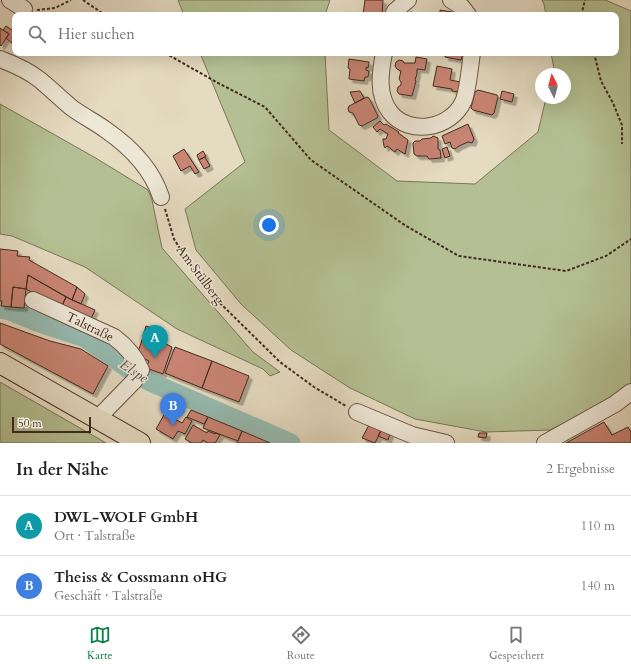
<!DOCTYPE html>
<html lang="de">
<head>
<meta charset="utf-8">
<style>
  body { margin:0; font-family:Cardo,serif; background:#f6f6f6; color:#202124 }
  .compass { position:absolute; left:535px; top:68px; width:36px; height:36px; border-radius:50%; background:#fff; box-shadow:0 4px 16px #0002; rotate:354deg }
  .scale { position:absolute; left:12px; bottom:10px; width:79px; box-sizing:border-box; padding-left:4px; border:2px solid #432a1f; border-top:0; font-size:11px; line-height:14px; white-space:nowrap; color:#432a1f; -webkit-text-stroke:3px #eee8d7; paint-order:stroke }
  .you { position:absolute; left:269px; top:225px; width:14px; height:14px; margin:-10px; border:3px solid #fff; border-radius:50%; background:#1a73e8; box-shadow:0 0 0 6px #1a73e833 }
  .badge { display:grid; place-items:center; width:26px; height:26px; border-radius:50%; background:#0b8043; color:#fff; font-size:13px; font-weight:700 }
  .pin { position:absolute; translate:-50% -33px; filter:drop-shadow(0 1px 2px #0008) }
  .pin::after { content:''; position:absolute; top:21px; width:14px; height:12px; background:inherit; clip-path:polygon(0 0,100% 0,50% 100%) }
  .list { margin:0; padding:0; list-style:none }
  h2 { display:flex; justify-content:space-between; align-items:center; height:52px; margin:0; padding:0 16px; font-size:17px }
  h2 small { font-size:13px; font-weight:400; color:#757577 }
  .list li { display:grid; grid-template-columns:26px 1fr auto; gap:12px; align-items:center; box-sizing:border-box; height:60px; padding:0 16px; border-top:1px solid #e0e0e0 }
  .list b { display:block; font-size:15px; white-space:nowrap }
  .list p { margin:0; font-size:13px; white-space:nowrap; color:#757577 }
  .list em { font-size:13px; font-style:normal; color:#757577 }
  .icon { flex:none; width:22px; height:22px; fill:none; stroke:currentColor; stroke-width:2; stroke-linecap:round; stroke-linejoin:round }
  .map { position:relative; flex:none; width:631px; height:443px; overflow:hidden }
  .search { position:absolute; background:#fff; box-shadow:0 4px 16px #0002; left:12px; right:12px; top:12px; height:44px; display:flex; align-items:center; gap:10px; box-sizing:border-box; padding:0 14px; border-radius:8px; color:#757577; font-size:15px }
  .sheet { height:172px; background:#fff }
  nav { display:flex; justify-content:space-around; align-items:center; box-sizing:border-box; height:56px; border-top:1px solid #e0e0e0; background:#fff; font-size:11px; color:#757577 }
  nav a { display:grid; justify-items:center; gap:2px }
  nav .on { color:#0b8043 }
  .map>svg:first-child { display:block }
</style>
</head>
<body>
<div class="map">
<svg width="631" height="443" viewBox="0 0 631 443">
  <defs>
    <filter id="shadow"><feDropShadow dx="3.5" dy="3.5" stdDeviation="0" flood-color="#0004"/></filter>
  </defs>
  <rect width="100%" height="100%" fill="#e5dbc1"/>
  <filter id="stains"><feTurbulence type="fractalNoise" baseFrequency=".005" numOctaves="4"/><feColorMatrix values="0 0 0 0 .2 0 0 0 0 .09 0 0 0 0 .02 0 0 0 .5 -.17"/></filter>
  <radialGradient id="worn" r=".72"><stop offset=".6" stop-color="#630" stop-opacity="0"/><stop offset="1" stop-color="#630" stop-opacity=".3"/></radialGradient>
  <!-- green -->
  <path fill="#b4c093" stroke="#7c7559" d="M178 0H330L325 15H184Z
    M542 0H605L631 11V385L611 400 550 430 486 432 415 419 350 388 291 350 241 304 196 250 185 209 245 162 200 53H325L329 130 397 181 475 184 538 132 546 98H565V74H552L554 69 551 53H616V15H546L544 4Z
    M0 104 94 157 148 190 152 200 162 248 253 352 280 372 270 376 263 369 177 329 85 267 12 236 0 234Z
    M0 382 106 443H0Z"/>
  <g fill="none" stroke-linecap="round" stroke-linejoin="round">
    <!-- river -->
    <path stroke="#96bbb1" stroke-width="19" d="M0 309 10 311 39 323 85 338 130 370 148 381 291 443"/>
  </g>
  <!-- building -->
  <path fill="#ca8575" stroke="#432a1f" filter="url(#shadow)" d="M365 0H383L382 15H363Z
    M440 10 452 12 454 14V15H440Z
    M410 12 428 15H409Z
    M6 26 15 32V39L12 43 6 38 9 34 3 30Z
    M0 28 9 34 1 46 0 45Z
    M445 53H463L461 60 445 57Z
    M416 57 427 59 425 70 417 69V74L415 80 416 81 412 96 399 94 397 91 398 87 401 85V82L399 79 401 71 397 69 395 66 396 62 399 60 403 61 404 63H415Z
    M349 59 369 62 368 68 366 67V70L369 71 368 77H365L364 81 349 79 350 69 348 68Z
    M437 66 452 69 450 80 461 82 459 92 452 91V89L433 86Z
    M478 90 497 95 498 97 494 113 492 115 473 110 471 108 475 92Z
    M360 91 364 98 355 103 350 92Z
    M502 91 514 94 512 102 500 99Z
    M367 97 369 98 378 116 377 118 362 126 359 125 353 113 349 112 348 109 349 106Z
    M380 121 384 125 386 124 399 132 398 133 408 140 405 154 397 149 395 152 387 146 385 148 384 146 383 140V139H386L388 134 380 129 377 132 373 127Z
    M468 124 474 139 472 143 468 142 459 146 455 149 452 148 450 142 445 144 442 136Z
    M433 136 438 138V149L440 150 441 158 429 159 427 156H417L414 154 413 143 415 141H420L422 139 431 138Z
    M447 147 450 156 445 158 442 149Z
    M184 149 199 172 195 174 190 166 181 171 173 156Z
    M203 151 206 156 199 160 197 155Z
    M205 157 210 166 204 169 199 160Z
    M0 249 18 251 17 256 30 257 29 260 77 287 72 300 28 275 26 289 13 287 11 307 1 306 2 301H0Z
    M28 275 66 297 61 308 26 289Z
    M13 287 26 289 24 308 11 307Z
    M77 287 85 294 81 304 72 300Z
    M66 297 95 310 90 321 61 308Z
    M0 323 50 341 81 349 108 366 93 394 0 344Z
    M146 326 157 330 153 339 143 336Z
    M143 337 150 340 151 338V340L160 343V341L172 347 163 374 146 368 149 361 137 355Z
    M175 347 212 361 202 388 165 373Z
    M212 361 249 376 239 402 202 388Z
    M191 410 208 417 204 424 187 417Z
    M165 413 182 423 186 417 192 421 185 434 178 431 173 439 156 429Z
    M208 417 242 431 238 441 203 428Z
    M604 422 612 435 628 427 631 432V443H566Z
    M193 425 207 433 208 431 215 434 216 433 220 435 215 443H208L203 440 201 443H192L185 439Z
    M369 425 381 431 375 443 362 438Z
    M381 430 390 434 388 440 378 436Z
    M242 431 270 443H237Z
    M479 433H487L486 438 478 437Z"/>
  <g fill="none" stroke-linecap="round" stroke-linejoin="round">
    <defs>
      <path id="minor" d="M10 0 24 9
        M451 0 462 7 468 15
        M393 15 395 11 408 0
        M384 53C380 73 377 95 390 112 410 137 451 128 463 102 468 92 470 65 472 53
        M0 59C13 64 29 71 40 80 51 89 61 99 72 108 83 116 95 122 106 130 129 146 152 169 161 197
        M33 300 114 337C126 346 135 356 141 370L134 381 97 419
        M357 412 412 435 446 443
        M545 443 615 404 631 392"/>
      <path id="major" d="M0 363 140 443"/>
    </defs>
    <!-- minor casing -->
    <use href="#minor" stroke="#6c5648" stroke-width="18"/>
    <!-- major casing -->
    <use href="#major" stroke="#432a1f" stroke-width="22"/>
    <!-- path -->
    <path stroke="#432a1f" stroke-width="2" stroke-dasharray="3 2" stroke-linecap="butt" d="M83 0 105 15
      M37 10 55 8 71 0
      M583 15 582 12 585 0
      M165 53 218 83 265 107 311 160 406 226 459 256 566 271 606 256 631 239
      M594 53 601 81 613 103 622 125V144
      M165 209 174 239 187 260 220 303 280 362 314 387 346 406"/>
    <!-- minor -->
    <use href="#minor" stroke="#eee8d7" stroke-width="16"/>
    <!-- major -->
    <use href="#major" stroke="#e5dbc1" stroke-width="20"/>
  </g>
  <g text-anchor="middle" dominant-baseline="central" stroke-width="3" stroke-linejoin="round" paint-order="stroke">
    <!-- street labels -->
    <g font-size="13" fill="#432a1f" stroke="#eee8d7">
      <text transform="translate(200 275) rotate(53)">Am Stülberg</text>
      <text transform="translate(90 327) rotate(26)">Talstraße</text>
    </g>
    <!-- water labels -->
    <g font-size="14" font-style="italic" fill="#584e44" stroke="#eee8d7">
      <text transform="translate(134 371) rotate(34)">Elspe</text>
    </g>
  </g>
  <rect width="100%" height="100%" filter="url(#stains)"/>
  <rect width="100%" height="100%" fill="url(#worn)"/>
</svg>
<svg class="compass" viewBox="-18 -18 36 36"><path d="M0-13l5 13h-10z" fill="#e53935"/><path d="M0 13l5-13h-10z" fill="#757577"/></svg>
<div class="scale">50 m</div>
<div class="you"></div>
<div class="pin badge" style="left:155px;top:358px;background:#0f9aa8">A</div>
<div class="pin badge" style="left:173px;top:426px;background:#3f7fe0">B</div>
<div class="search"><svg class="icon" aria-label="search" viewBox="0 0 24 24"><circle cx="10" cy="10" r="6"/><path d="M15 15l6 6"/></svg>Hier suchen</div>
</div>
<section class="sheet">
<h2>In der Nähe<small>2 Ergebnisse</small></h2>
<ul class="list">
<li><span class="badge" style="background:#0f9aa8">A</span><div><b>DWL-WOLF GmbH</b><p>Ort · Talstraße</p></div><em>110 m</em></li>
<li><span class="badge" style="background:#3f7fe0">B</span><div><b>Theiss &amp; Cossmann oHG</b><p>Geschäft · Talstraße</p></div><em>140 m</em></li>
</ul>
</section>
<nav>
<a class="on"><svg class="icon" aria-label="map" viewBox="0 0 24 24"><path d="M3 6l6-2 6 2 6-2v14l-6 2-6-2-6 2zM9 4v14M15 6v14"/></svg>Karte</a>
<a><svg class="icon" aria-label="directions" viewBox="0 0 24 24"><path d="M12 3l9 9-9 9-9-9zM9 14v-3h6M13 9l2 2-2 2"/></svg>Route</a>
<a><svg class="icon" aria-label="saved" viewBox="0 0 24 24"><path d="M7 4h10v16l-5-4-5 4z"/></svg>Gespeichert</a>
</nav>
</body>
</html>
